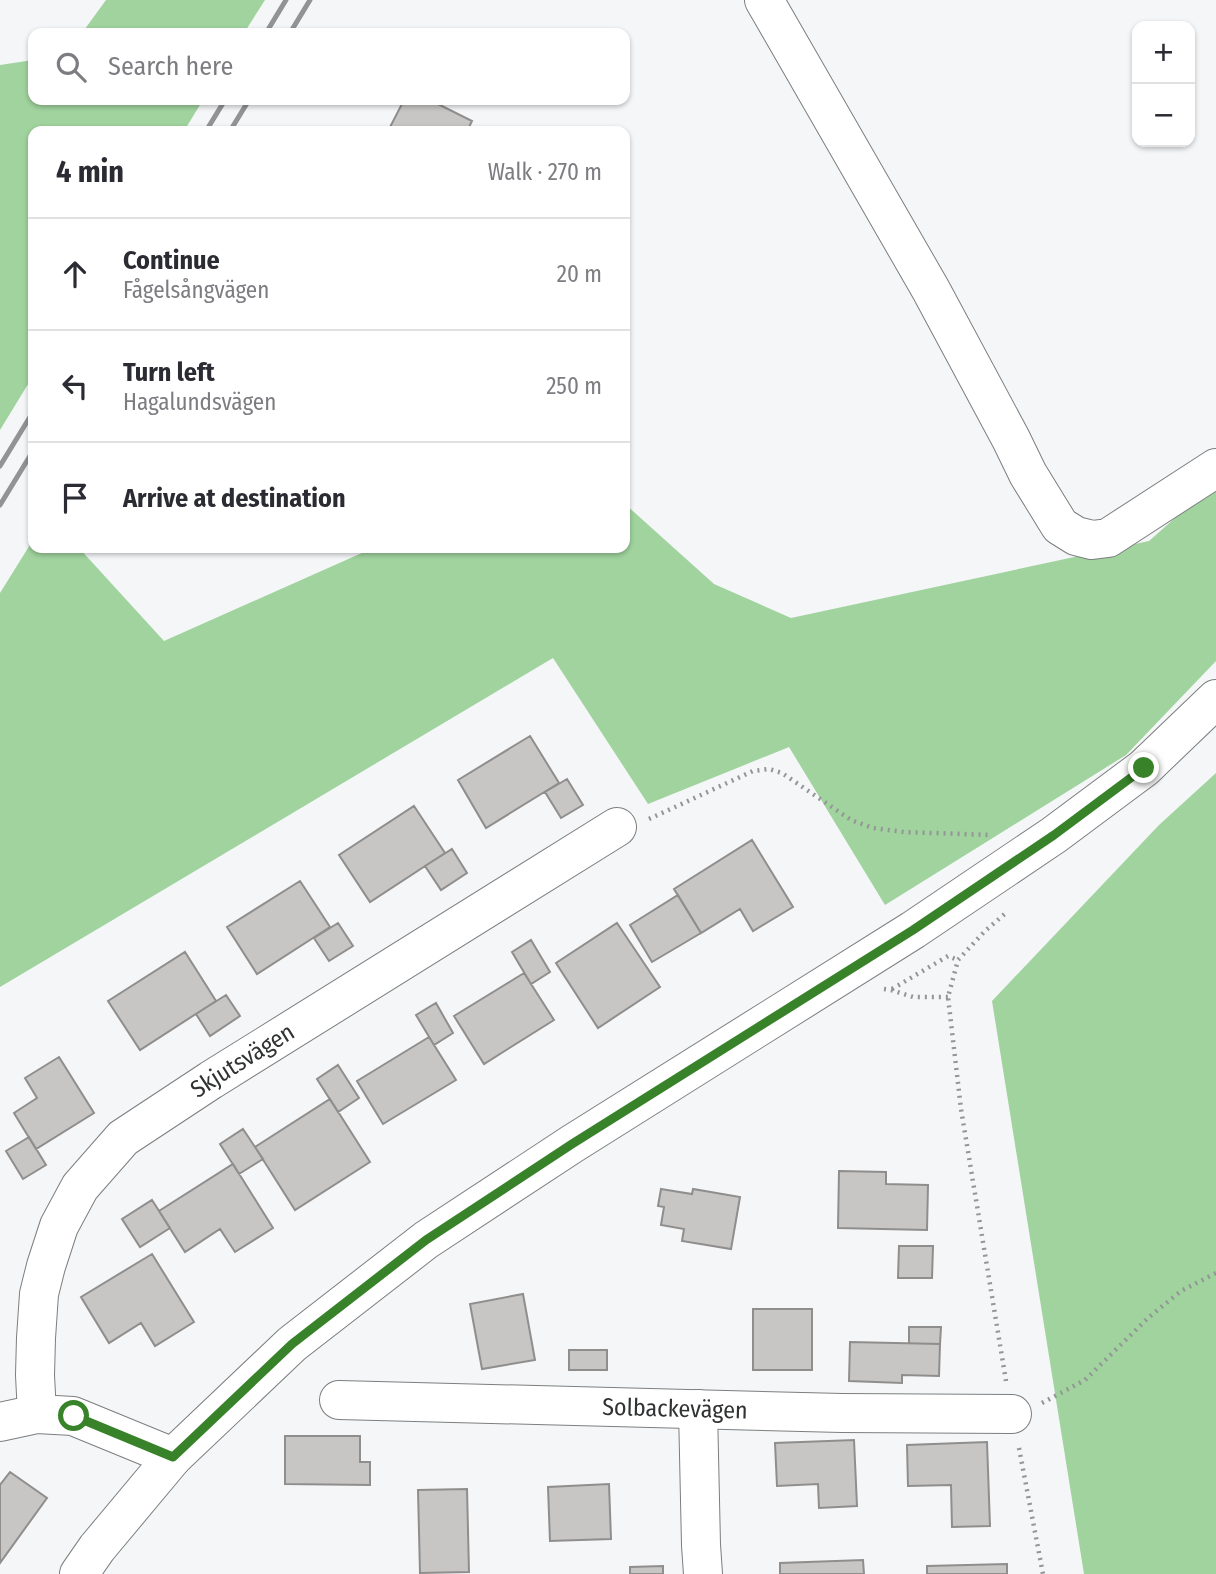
<!DOCTYPE html>
<html lang="en">
<head>
<meta charset="utf-8">
<style>
  body { margin:0; font-family:"Fira Sans Condensed",sans-serif; background:#f7f7f7; color:#2b2b33 }
  .controls { position:absolute; right:21px; top:21px; display:grid; overflow:hidden; border-radius:14px; box-shadow:0 2px 5px #0004 }
  .controls button { width:63px; height:63px; display:grid; place-items:center; padding:0; border:0; border-bottom:2px solid #e1e1e2; background:#fff; color:#2b2b33; font:35px sans-serif }
  .stop { position:absolute; width:21px; height:21px; margin:-16px; border:5px solid #38822a; border-radius:50%; background:#fff }
  .stop.end { background:#38822a; border-color:#fff; box-shadow:0 2px 7px #0008 }
  .list { margin:0; padding:0; list-style:none }
  h2 { display:flex; justify-content:space-between; align-items:center; height:91px; margin:0; padding:0 28px; font-size:30px }
  h2 small { font-size:23px; font-weight:400; color:#7c7c81 }
  .list li { display:grid; grid-template-columns:46px 1fr auto; gap:21px; align-items:center; box-sizing:border-box; height:112px; padding:0 28px; border-top:2px solid #e1e1e2 }
  .list b { display:block; font-size:26px; white-space:nowrap }
  .list p { margin:0; font-size:23px; white-space:nowrap; color:#7c7c81 }
  .list em { font-size:23px; font-style:normal; color:#7c7c81 }
  .icon { flex:none; width:38px; height:38px; fill:none; stroke:currentColor; stroke-width:2; stroke-linecap:round; stroke-linejoin:round }
  .map { position:relative; flex:none; width:1216px; height:1574px; overflow:hidden }
  .search { position:absolute; background:#fff; box-shadow:0 2px 5px #0004; left:28px; top:28px; width:602px; height:77px; display:flex; align-items:center; gap:18px; box-sizing:border-box; padding:0 24px; border-radius:14px; color:#7c7c81; font-size:26px }
  .panel { position:absolute; background:#fff; box-shadow:0 2px 5px #0004; left:28px; top:126px; width:602px; height:427px; border-radius:14px }
  .map>svg:first-child { display:block }
</style>
</head>
<body>
<div class="map">
<svg width="1216" height="1574" viewBox="0 0 1216 1574">
  <rect width="100%" height="100%" fill="#f4f6f8"/>
  <!-- forest -->
  <path fill="#a0d39d" d="M106 0H265L244 33H82Z
    M33 60V100H203L184 131H33V376L0 430V65Z
    M1216 482V661L1126 755 885 905 789 747 648 804 553 658 0 987V593L33 540V548H79L164 641 373 548H625V504L714 584 791 618 1149 541Z
    M1216 773V1574H1084L992 1001 1159 825Z"/>
  <!-- building -->
  <path fill="#c8c6c4" stroke="#908e8d" stroke-width="2" d="M404 100H430L472 121 467 131H388Z
    M530 736 559 783 486 828 458 780Z
    M567 779 583 805 561 818 545 792Z
    M414 806 445 853 370 902 339 855Z
    M752 840 793 907 753 931 740 909 701 933 674 889Z
    M452 849 467 873 441 890 425 866Z
    M300 881 330 927 257 974 227 927Z
    M678 895 701 933 652 962 630 925Z
    M338 923 353 946 329 961 314 938Z
    M617 923 660 987 598 1028 556 963Z
    M531 940 550 972 531 984 512 952Z
    M185 952 216 1001 140 1050 108 1001Z
    M524 973 554 1020 484 1064 454 1016Z
    M226 995 240 1016 210 1036 196 1014Z
    M436 1003 453 1033 434 1045 416 1015Z
    M429 1037 456 1080 383 1124 357 1081Z
    M59 1057 94 1113 36 1149 14 1113 37 1098 25 1078Z
    M338 1065 359 1098 338 1112 317 1079Z
    M330 1099 370 1162 295 1210 255 1147Z
    M243 1129 263 1159 239 1174 220 1144Z
    M29 1137 46 1165 23 1179 6 1151Z
    M233 1164 273 1228 235 1252 220 1229 185 1252 159 1211Z
    M839 1171 886 1172V1184L928 1185 927 1230 838 1228Z
    M661 1189 692 1194 693 1189 740 1197 731 1249 682 1241 684 1229 661 1225 664 1207 658 1206Z
    M152 1200 170 1228 140 1247 122 1219Z
    M899 1246H933L932 1278H898Z
    M152 1254 194 1322 155 1346 141 1323 109 1343 81 1297Z
    M523 1294 535 1360 482 1369 470 1304Z
    M753 1309H812V1370H753Z
    M909 1327H941L940 1344H909Z
    M850 1342 940 1344 939 1376 902 1375V1383L849 1381Z
    M569 1350H607V1370H569Z
    M285 1436H360V1462H370V1485L285 1484Z
    M854 1440 857 1506 819 1508 818 1484 777 1486 775 1443Z
    M987 1442 990 1526 952 1527 951 1485 908 1486 907 1445Z
    M10 1472 47 1498 0 1563V1485Z
    M609 1484 611 1539 550 1541 548 1487Z
    M467 1489 469 1572 420 1573 418 1490Z
    M863 1560 864 1574H780V1563Z
    M1007 1564V1574H927V1566Z
    M663 1566V1574H630V1567Z"/>
  <g fill="none" stroke-linecap="round" stroke-linejoin="round">
    <defs>
      <g id="minor">
        <path d="M764 0 931 290 1011 439 1028 474 1060 526 1076 536 1092 540 1108 538 1216 468"/>
        <path id="s1" d="M339 1400 842 1413 1012 1414"/>
        <path d="M698 1409 701 1545 703 1574"/>
        <path id="s2" d="M37 1414 35 1375 36 1338 39 1294 46 1266 59 1226 80 1187 123 1138 211 1080 617 827"/>
        <path d="M0 1422 37 1414 73 1416 173 1457"/>
        <path d="M79 1574 97 1548 173 1457 292 1344 426 1240 572 1144 913 930 1054 835 1144 768 1216 699"/>
      </g>
    </defs>
    <!-- minor casing -->
    <use href="#minor" stroke="#7c7e7f" stroke-width="40"/>
    <!-- path -->
    <path stroke="#949597" stroke-width="4.5" stroke-dasharray="2 5" stroke-linecap="butt" d="M649 819 753 771 769 769 782 773 851 820 873 828 904 832 991 835
      M884 989 891 990 913 997H948
      M892 989 948 956 958 960
      M1006 1381 961 1109 948 997 958 960 985 931 1007 912
      M1042 1403 1085 1380 1148 1318 1181 1291 1216 1273
      M1019 1448 1043 1574"/>
    <!-- minor -->
    <use href="#minor" stroke="#fff" stroke-width="38"/>
    <!-- rail -->
    <path stroke="#919394" stroke-width="5" d="M266 33 286 0
      M290 33 310 0
      M206 131 225 100
      M230 131 249 100
      M0 466 33 412
      M0 505 33 451"/>
  </g>
  <g fill="none" stroke-linecap="round" stroke-linejoin="round">
    <!-- route -->
    <path stroke="#38822a" stroke-width="9" d="M74 1416 173 1457 292 1344 426 1240 572 1144 913 930 1054 835 1144 768"/>
  </g>
  <g text-anchor="middle" dominant-baseline="central" stroke-width="5" stroke-linejoin="round" paint-order="stroke">
    <!-- street labels -->
    <g font-size="24" fill="#313233" stroke="#fff">
      <text stroke="none"><textPath href="#s2" startOffset="443">Skjutsvägen</textPath></text>
      <text stroke="none"><textPath href="#s1" startOffset="336">Solbackevägen</textPath></text>
    </g>
  </g>
</svg>
<div class="controls">
<button>+</button>
<button>−</button>
</div>
<div class="stop" style="left:74px;top:1416px"></div>
<div class="stop end" style="left:1144px;top:768px"></div>
<div class="search"><svg class="icon" aria-label="search" viewBox="0 0 24 24"><circle cx="10" cy="10" r="6"/><path d="M15 15l6 6"/></svg>Search here</div>
<section class="panel">
<h2>4 min<small>Walk · 270 m</small></h2>
<ul class="list">
<li><svg class="icon" aria-label="ahead" viewBox="0 0 24 24"><path d="M12 20V5M6 11l6-6 6 6"/></svg><div><b>Continue</b><p>Fågelsångvägen</p></div><em>20 m</em></li>
<li><svg class="icon" aria-label="left" viewBox="0 0 24 24"><path d="M17 20v-9H6M10 6l-5 5 5 5"/></svg><div><b>Turn left</b><p>Hagalundsvägen</p></div><em>250 m</em></li>
<li><svg class="icon" aria-label="arrive" viewBox="0 0 24 24"><path d="M6 21V4h12l-3 4 3 4H6"/></svg><div><b>Arrive at destination</b></div></li>
</ul>
</section>
</div>
</body>
</html>
